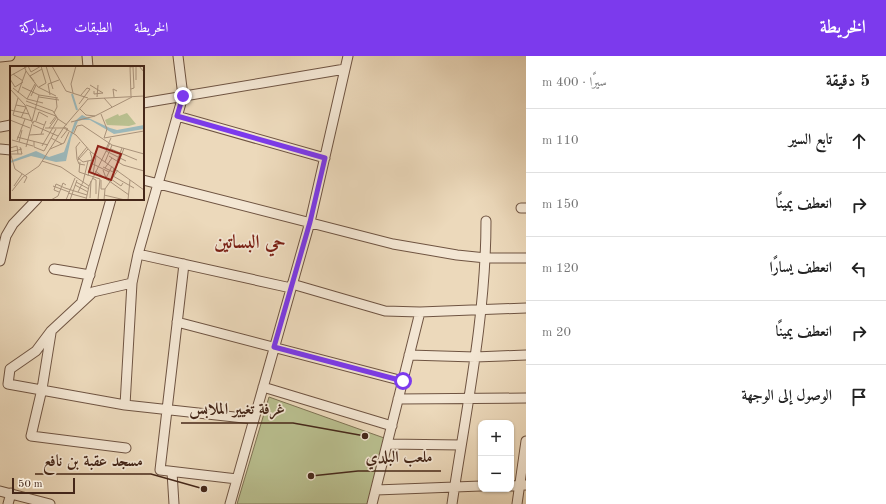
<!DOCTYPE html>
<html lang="ar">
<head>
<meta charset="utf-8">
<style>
  body { margin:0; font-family:"Old Standard TT",Amiri,serif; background:#f6f6f6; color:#222; direction:rtl }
  .controls { position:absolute; right:12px; bottom:12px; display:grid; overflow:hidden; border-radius:8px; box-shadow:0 1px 3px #0004 }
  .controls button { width:36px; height:36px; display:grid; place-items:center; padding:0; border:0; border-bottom:1px solid #e0e0e0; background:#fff; color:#222; font:20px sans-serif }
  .scale { position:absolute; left:12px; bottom:10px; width:63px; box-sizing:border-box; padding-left:4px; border:2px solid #452719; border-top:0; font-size:11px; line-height:14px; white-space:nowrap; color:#452719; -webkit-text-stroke:3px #f3e6d3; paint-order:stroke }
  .stop { position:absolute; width:12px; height:12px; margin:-9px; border:3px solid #7c3aed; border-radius:50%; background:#fff }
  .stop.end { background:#7c3aed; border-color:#fff; box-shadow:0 1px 4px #0008 }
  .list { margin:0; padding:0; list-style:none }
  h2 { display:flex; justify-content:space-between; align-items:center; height:52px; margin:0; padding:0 16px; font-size:17px }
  h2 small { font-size:13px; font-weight:400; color:#767676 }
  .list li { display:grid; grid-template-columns:26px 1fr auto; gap:12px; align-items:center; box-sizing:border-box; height:64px; padding:0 16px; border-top:1px solid #e0e0e0 }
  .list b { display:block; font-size:15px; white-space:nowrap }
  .list em { font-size:13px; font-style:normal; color:#767676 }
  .icon { flex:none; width:22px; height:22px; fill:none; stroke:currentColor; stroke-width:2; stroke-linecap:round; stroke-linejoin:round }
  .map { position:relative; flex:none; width:526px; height:448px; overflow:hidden; direction:ltr }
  header { display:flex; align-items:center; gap:24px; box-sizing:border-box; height:56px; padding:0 20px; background:#7c3aed; color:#fff }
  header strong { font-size:19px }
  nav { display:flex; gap:22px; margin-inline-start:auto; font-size:14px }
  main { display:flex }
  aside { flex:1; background:#fff }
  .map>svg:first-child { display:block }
</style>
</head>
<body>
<header>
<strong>الخريطة</strong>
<nav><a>الخريطة</a><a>الطبقات</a><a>مشاركة</a></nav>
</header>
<main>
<aside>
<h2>5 دقيقة<small>سيرًا · 400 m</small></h2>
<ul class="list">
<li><svg class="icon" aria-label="ahead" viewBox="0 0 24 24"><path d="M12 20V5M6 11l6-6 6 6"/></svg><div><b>تابع السير</b></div><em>110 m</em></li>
<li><svg class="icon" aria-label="right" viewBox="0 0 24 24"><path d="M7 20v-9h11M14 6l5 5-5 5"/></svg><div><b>انعطف يمينًا</b></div><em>150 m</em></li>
<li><svg class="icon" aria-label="left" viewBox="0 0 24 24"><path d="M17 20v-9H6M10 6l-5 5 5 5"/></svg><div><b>انعطف يسارًا</b></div><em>120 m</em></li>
<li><svg class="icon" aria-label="right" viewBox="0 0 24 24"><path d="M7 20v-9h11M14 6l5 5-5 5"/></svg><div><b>انعطف يمينًا</b></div><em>20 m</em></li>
<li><svg class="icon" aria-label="arrive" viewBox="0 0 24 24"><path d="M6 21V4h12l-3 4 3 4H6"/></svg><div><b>الوصول إلى الوجهة</b></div></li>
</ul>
</aside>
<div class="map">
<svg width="526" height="448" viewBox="0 0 526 448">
  <rect width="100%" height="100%" fill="#ecd9bb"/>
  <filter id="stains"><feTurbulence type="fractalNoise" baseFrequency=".005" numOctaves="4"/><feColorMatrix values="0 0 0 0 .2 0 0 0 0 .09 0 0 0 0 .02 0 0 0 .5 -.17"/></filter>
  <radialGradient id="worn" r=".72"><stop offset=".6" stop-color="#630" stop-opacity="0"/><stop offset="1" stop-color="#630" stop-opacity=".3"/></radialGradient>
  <!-- green -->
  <path fill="#b9bf8f" stroke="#7f7354" d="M269 341 387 383 368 448H237Z"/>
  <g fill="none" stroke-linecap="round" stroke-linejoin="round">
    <defs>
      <path id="minor" d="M87 0 88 11
        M0 1 10 0
        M143 47 345 13
        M177 60 325 102
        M0 71 11 69
        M0 93 11 94
        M143 124 393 188 457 199 486 202H526
        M521 152H526
        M138 198 291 232
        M0 205 6 180 13 168 37 143
        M184 208 160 414 237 423
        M54 213 90 219
        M132 227 93 236 51 275 36 295 10 313 8 328 125 349 253 363
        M292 228 385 255 420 256 526 252
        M82 245 111 143
        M177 266 403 325
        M51 277 42 333 31 380 126 392
        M409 299 475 301 526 299
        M263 331 392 370
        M398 343 526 342
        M125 349 132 227 138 198 183 40 178 0
        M387 388 461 389
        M172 416 174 448
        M511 430 526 429
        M376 434 481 430
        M0 435 50 448
        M8 448 11 437
        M230 448 310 166 348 0
        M372 448 420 256
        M452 448C466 354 486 260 486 165
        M517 448 526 385"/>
    </defs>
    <!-- minor casing -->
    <use href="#minor" stroke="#6f5442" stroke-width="11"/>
    <!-- minor -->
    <use href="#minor" stroke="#f3e6d3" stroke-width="9"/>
  </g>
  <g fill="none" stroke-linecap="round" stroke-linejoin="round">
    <!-- route -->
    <path stroke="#7c3aed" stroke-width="5" d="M183 40 177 60 325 102 310 166 274 291 403 325"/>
  </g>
  <g text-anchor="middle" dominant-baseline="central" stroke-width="3.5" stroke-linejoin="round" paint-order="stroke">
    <!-- district labels -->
    <g font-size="19" font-weight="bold" fill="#7a1f14" stroke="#f3e6d3">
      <text x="250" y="187">حي البساتين</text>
    </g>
  </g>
  <!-- overview -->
  <g transform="translate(10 10)">
    <rect width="134" height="134" fill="#ecd9bb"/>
    <path d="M117 47 126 58 119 60 97 59 95 54 108 48 109 50Z" fill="#b9bf8f"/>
    <path d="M72 49 100 62 107 64 134 59V63L104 68 80 54H72L68 55 61 72 56 95 46 96 21 90 0 97V95L26 85 39 91 54 86 65 55Z" fill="#9cb8ba"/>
    <path fill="none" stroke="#9cb8ba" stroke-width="2" d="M62 28 67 44"/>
    <path fill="none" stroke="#a9927a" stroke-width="1" d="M18 0 21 6 31 0M36 0 43 23M42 0 56 25 78 32M126 1V14M16 5 28 21 46 30M3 8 13 15M0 10 18 0M0 13 5 21 13 16M24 15 20 10 32 3M80 19 93 27 84 28V25M12 21 29 29 48 32M29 21 36 17 31 0M3 22 17 33 33 37M0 23 15 39 23 58M121 23 124 22 123 1M8 27 16 5 14 0M63 27 61 18 66 0M40 29 38 18 49 14M71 29 77 22 80 23M21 30 26 19M121 30 120 1 129 0 134 6M29 31 49 34M87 31 88 19M104 31 103 23 107 25M94 32 102 41M17 33 25 18M16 35 43 45 48 53M69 38 80 23M6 39 16 41 11 52M16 39 46 50 40 58M70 43 76 49 85 50M0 44 19 48M44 47 47 41 46 31M91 48 97 63 94 72 134 65M3 49 22 55 29 29M3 49 8 32M0 54 20 62M26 55 29 46 38 51M61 56 85 50 122 31M23 57 24 55 34 59M23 59 48 70M35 62H54L66 69 81 86 134 124M39 62 47 51M64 67 67 60 72 59 102 79 134 88M31 68 36 55M19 69 34 68M7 71 38 79M41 72 52 78M51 72 58 63 54 61M2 74 23 80M7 74 15 53M24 75V81L34 85M9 76 12 64M70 76 66 81 67 93 69 98 75 99M32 80 48 53 57 59M16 81 22 58M0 82 7 80 8 88M40 83 54 77 59 66M96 83 101 72M101 83 127 94M34 85 46 63M96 85 116 95M0 86 5 103 17 111 14 117M0 86 12 83M1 88H12L10 81M99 90 113 99 134 105M68 92 73 96 82 94M68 92 77 81M68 94 78 83M32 95 51 101 79 120 76 134M107 95 112 82M70 96 69 106 90 113 88 134M95 96 102 79M109 96 114 82M81 97 99 106M93 101 103 106 104 102M95 102 102 92M93 104 96 112 102 100M85 105 119 129M83 108 86 90M78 110 82 92 80 86M103 110 124 122M82 112 86 114V128M101 113 111 120 113 117M91 114V123H95M66 116 79 123M65 119 78 126M4 120 12 108M43 120 59 126M79 120 100 77M55 122 77 129M2 125 13 111 29 100 54 61 78 33 134 30M49 126 44 124 46 118 55 122M68 126 73 116 78 95M58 127 76 132M94 129 115 134M80 132 81 115M41 134 48 130 53 117 56 119M56 134 65 112M60 134 67 114M94 134 95 123 108 104M118 134 120 114"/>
    <path fill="#8f2418" fill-opacity="0.15" stroke="#8f2418" stroke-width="2" d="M88 80 111 88 101 114 79 106Z"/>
    <rect width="134" height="134" fill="none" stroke="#452719" stroke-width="2"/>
  </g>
  <!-- callouts -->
  <path fill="none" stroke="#452719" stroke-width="1.5" d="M365 380L293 367H181M311 420L358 415H441M204 433L151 418H35"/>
  <g fill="#452719" stroke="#f3e6d3" stroke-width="1.5">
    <circle cx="365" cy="380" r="4"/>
    <circle cx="311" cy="420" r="4"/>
    <circle cx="204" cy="433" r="4"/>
  </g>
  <g font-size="16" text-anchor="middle" font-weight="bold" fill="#452719" stroke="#f3e6d3" stroke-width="3.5" stroke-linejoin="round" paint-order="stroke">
    <text x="237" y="358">غرفة تغيير الملابس</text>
    <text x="399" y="406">ملعب البلدي</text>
    <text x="93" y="410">مسجد عقبة بن نافع</text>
  </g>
  <rect width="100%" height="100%" filter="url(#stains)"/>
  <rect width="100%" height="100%" fill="url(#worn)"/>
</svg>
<div class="controls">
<button>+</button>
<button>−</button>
</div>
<div class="scale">50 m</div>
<div class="stop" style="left:403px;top:325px"></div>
<div class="stop end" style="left:183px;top:40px"></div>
</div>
</main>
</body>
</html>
